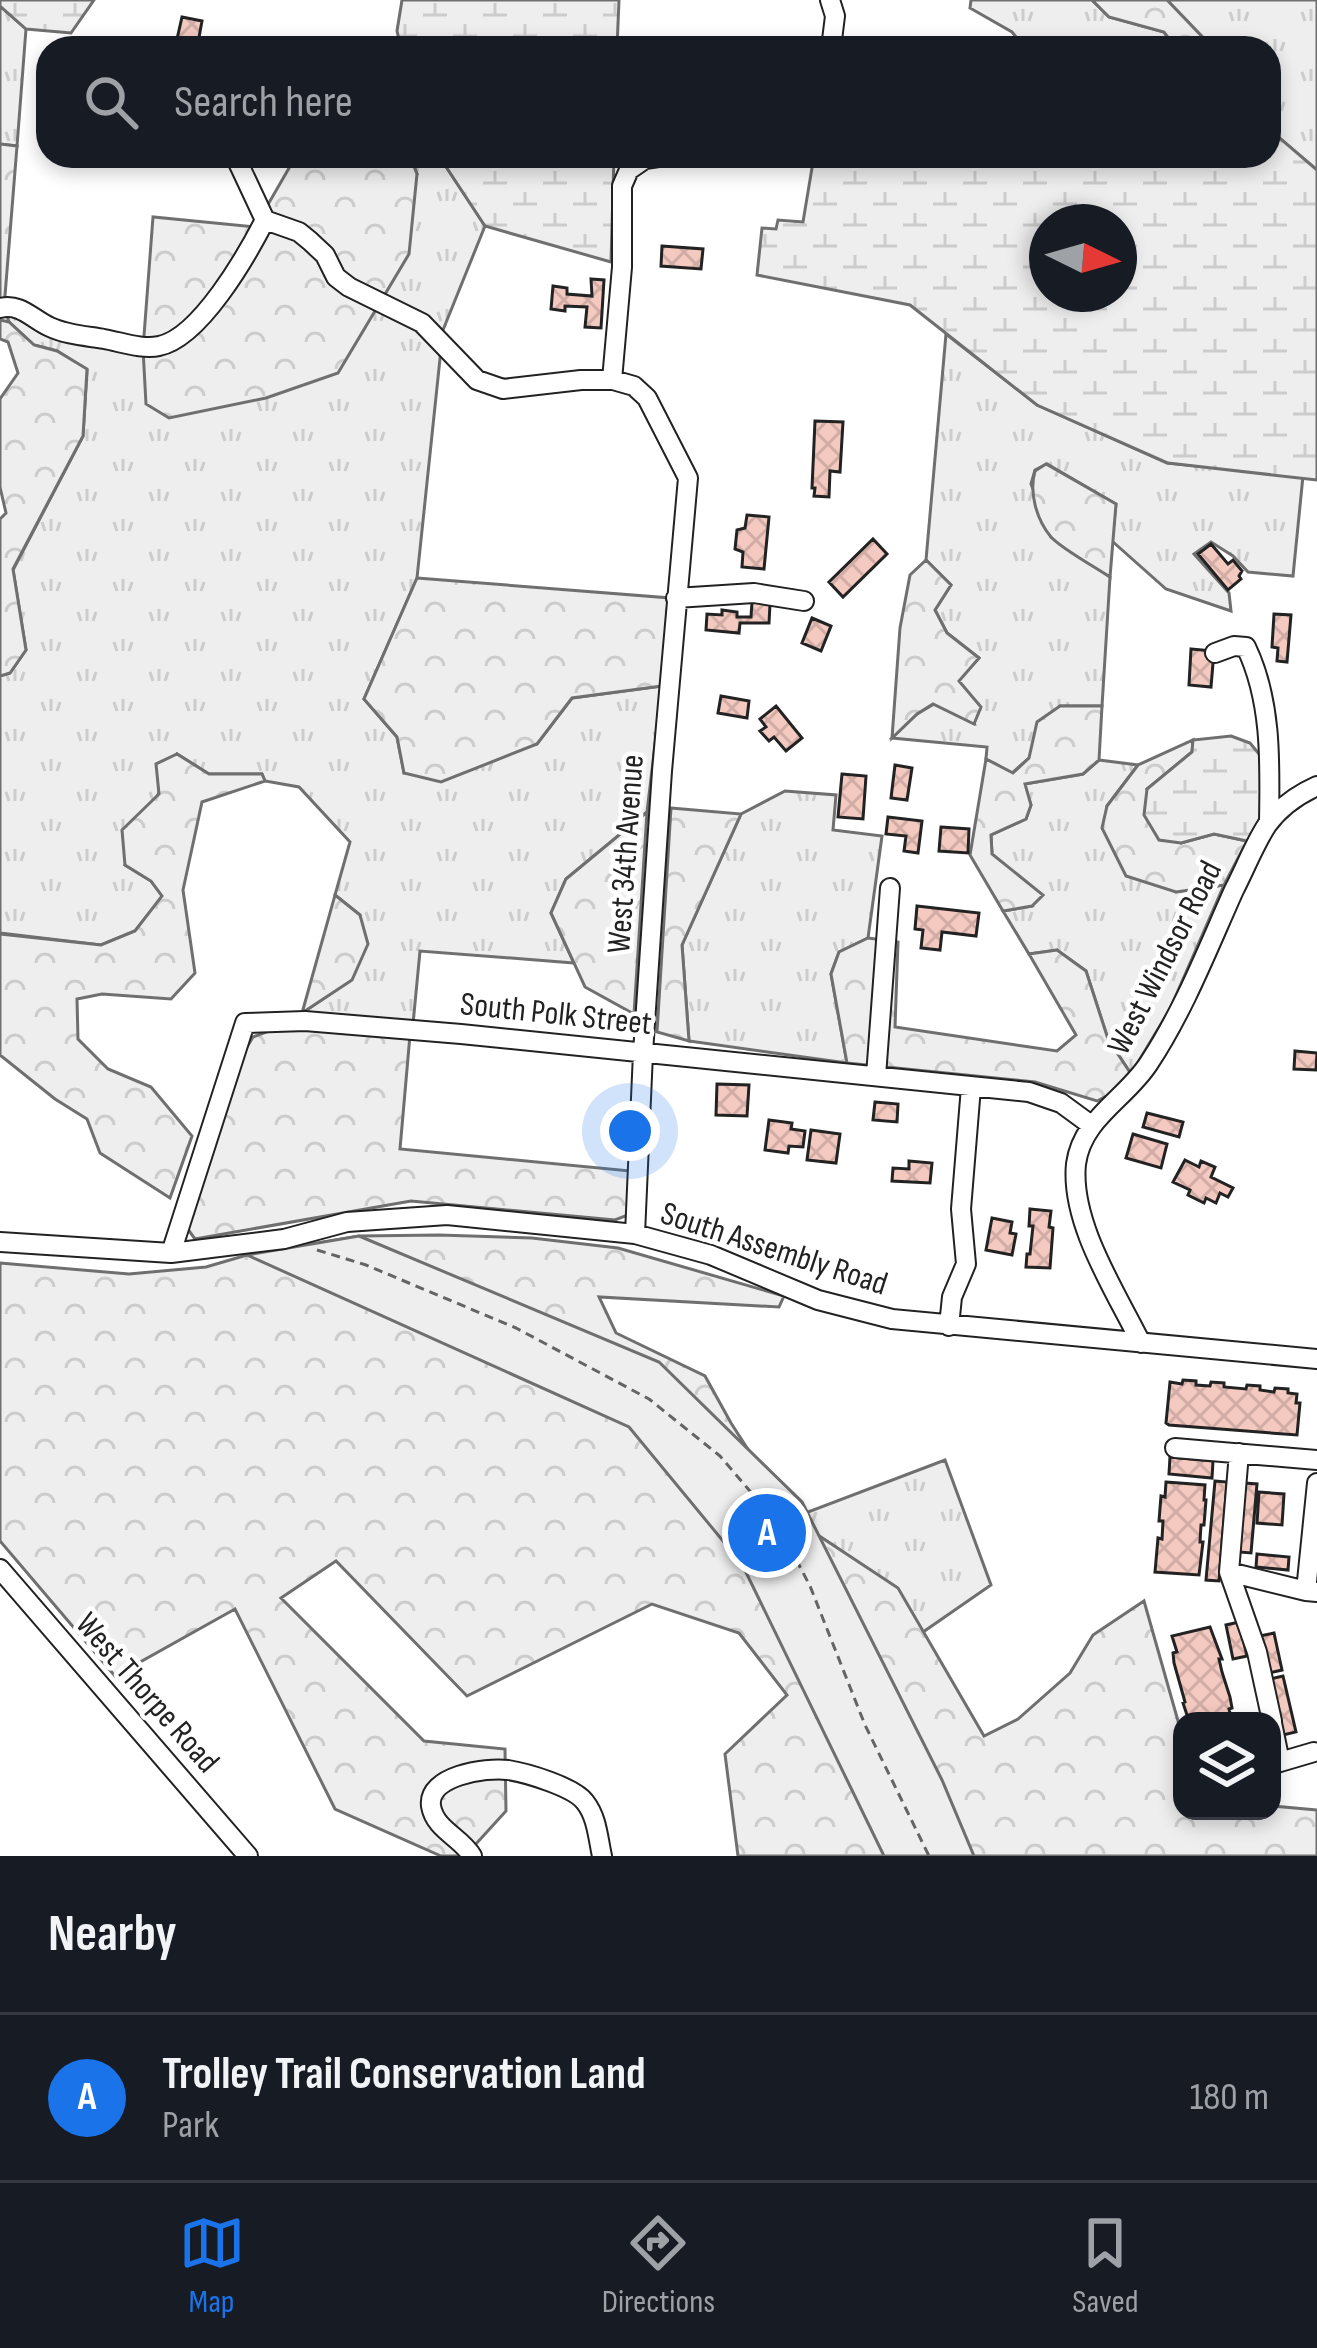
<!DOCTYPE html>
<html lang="en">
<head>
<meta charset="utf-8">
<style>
  body { margin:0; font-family:"Sofia Sans Condensed",sans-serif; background:#242831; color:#f1f3f6 }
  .controls { position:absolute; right:36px; bottom:36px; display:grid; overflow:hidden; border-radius:24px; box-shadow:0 6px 18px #0003 }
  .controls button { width:108px; height:108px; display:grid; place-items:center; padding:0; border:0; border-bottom:3px solid #363941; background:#171b24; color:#f1f3f6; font:60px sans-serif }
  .compass { position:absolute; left:1029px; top:204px; width:108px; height:108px; border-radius:50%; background:#171b24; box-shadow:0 6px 18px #0003; rotate:95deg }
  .you { position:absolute; left:630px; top:1131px; width:42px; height:42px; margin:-30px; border:9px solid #fff; border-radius:50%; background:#1a73e8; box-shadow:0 0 0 18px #1a73e833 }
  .badge { display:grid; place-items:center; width:78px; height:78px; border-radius:50%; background:#1a73e8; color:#fff; font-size:39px; font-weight:700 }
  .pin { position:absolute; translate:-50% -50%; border:6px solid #fff; box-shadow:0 3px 12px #0006 }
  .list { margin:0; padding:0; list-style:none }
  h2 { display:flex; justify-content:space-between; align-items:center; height:156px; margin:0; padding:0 48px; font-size:51px }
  h2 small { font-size:39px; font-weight:400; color:#9ea1a6 }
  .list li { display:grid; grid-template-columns:78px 1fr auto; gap:36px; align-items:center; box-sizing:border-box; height:168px; padding:0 48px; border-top:3px solid #363941 }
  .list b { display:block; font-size:45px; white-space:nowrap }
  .list p { margin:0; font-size:39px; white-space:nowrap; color:#9ea1a6 }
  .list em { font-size:39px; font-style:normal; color:#9ea1a6 }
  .icon { flex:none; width:66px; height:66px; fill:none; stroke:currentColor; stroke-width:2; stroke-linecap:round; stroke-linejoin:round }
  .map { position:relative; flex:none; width:1317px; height:1856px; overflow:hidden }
  .search { position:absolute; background:#171b24; box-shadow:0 6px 18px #0003; left:36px; right:36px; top:36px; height:132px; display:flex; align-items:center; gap:30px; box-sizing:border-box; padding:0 42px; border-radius:36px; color:#9ea1a6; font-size:45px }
  .sheet { height:324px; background:#171b24 }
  nav { display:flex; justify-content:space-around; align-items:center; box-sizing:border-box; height:168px; border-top:3px solid #363941; background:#171b24; font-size:33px; color:#9ea1a6 }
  nav a { display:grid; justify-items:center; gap:6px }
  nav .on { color:#1a73e8 }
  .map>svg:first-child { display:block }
</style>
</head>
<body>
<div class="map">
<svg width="1317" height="1856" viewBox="0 0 1317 1856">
  <defs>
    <pattern id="grass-tufts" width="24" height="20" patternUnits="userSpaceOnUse" patternTransform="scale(3)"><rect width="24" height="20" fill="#eee"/><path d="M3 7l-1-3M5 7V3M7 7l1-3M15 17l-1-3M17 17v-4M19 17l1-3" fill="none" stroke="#ccc"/></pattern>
    <pattern id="forest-crowns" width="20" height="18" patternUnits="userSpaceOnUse" patternTransform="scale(3)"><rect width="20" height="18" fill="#eee"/><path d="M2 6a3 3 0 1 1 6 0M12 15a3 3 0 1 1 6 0" fill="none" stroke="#ccc"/></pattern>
    <pattern id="wetland-marsh" width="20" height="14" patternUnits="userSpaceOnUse" patternTransform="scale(3)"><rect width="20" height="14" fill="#eee"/><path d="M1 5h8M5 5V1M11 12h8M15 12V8" fill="none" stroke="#ccc"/></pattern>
    <pattern id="building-cross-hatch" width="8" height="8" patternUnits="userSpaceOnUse" patternTransform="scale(3)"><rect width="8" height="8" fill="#f3c9c0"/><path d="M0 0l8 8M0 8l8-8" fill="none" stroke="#d0aca5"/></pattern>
  </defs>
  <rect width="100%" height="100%" fill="#fff"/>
  <!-- grass -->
  <path fill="url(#grass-tufts)" stroke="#6f6f6f" stroke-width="3" d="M971 0H1092L1109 17 1164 32 1176 48H1025L1012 32 970 8Z
    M1167 0H1317V170L1269 129V48H1213Z
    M0 6 26 29 17 146 0 144Z
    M410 156H439L485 226 443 330 417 578 364 699 397 737 404 773 537 744 572 698 662 686 647 812 566 879 551 913 574 963 420 951 413 1024 302 1013 351 980 360 915 335 895 350 842 299 787 265 781 262 774H209L177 754 125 865 151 881 163 896 135 931 101 945 0 933V676L10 673 26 650 13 570 83 436 87 370 57 351 34 345 9 322 4 308 143 349 417 174Z
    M946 334 1037 405 1167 463 1303 476 1293 576 1248 572 1233 556 1211 542 1194 554 1229 593 1231 611 1166 589 1112 541 1116 504 1047 464 1035 470 1031 484 1051 537 1110 577 1102 706H1060L1029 758 1012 773 986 759 987 747 892 738 917 714 934 704 974 723 958 681 979 658 947 633 935 610 951 585 926 560Z
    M1099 760 1138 765 1107 806 1176 892 1224 885 1170 1009 1131 1074 1108 1039 1086 971 1057 950 1029 954 1003 911 1032 906 992 854 991 835 1026 819 1031 805 1024 784 1083 774Z
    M785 791 836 795 833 830 882 836 868 938 839 952 831 974 847 1063 689 1041 682 945 741 814Z
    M945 1460 991 1585 923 1632 897 1588 792 1518Z"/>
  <!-- forest -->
  <path fill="url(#forest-crowns)" stroke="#6f6f6f" stroke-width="3" d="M1092 0H1167L1213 48H1176L1164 32 1109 17Z
    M0 144 17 146 4 308H0Z
    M296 156H410L417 174 409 254 338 373 266 398 169 418 146 404 143 349 153 217 255 227Z
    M0 320 9 322 34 345 57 351 87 369 83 436 13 569 26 650 10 673 0 676V519L6 513 0 487V399L18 373 8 342 0 339Z
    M1046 464 1116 504 1110 577C1095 567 1062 549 1051 537 1036 519 1029 492 1035 471Z
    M926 560 951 585 935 610 947 633 979 658 959 681 981 707 974 724 933 704 917 714 892 738 900 628 910 575Z
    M417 578 670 598 662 686 572 698 537 744 441 782 404 773 397 737 364 699Z
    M1060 706H1102L1099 760 1083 774 1025 784 1031 805 1026 819 991 835 992 854 1043 895 1032 906 1003 911 970 855 986 759 1013 773 1029 758 1037 722Z
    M1193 740 1192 752 1147 789 1181 843 1214 834 1247 841 1224 885 1176 892 1126 876 1102 828 1107 806 1138 765Z
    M177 754 209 774H262L265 781 202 802 183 890 195 973 171 999 102 994 77 999 78 1039 108 1069 151 1087 192 1136 170 1198 100 1153 87 1119 55 1099 0 1055V934L101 945 135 931 162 896 151 881 125 865 122 830 159 794 156 764Z
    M671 808 741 814 682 945 689 1041 657 1032Z
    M647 812 634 1014 585 987 551 913 566 879Z
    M335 895 360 915 368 944 352 980 302 1013Z
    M868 938 898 942 895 1027 1057 1051 1076 1035 1029 954 1057 950 1086 971 1108 1039 1131 1074 1118 1090 1097 1101 1035 1082 847 1063 831 974 839 952Z
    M277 1028 410 1035 400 1149 631 1171 628 1215 615 1220 411 1201 195 1239 187 1228 244 1052 253 1037Z
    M439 1235 532 1238 618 1248 784 1296 779 1307 599 1297 616 1333 705 1376 731 1423 792 1518 898 1588 984 1736 1018 1719 1070 1673 1093 1635 1144 1601 1182 1735V1811H1272V1806L1317 1810V1856H738L725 1754 787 1695 739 1633 652 1604 467 1696 336 1561 281 1598 424 1741 505 1749 506 1811 465 1856H441L335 1809 235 1609 115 1676 0 1541V1263L129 1274 206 1267 247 1255 359 1236Z"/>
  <!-- wetland -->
  <path fill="url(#wetland-marsh)" stroke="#6f6f6f" stroke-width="3" fill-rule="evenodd" d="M0 0H94L71 33 26 29 0 6Z
    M402 0H619L617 48H401L397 31Z
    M1269 129 1317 170V480L1168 463 1037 405 910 305 757 275 762 228 776 229 778 220 803 222 814 156H1269ZM1047 222H1119V294H1047Z
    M439 156H614L611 262 485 226Z
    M1231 736 1250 743 1264 760 1263 814 1247 841 1214 834 1181 843 1159 840 1144 815 1147 789 1192 752 1193 740Z"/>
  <!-- green -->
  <path fill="#eee" stroke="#6f6f6f" stroke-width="3" d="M359 1236 659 1362 802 1502 942 1780 974 1856H884L742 1564 629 1427 247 1255Z"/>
  <!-- building -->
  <path fill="url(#building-cross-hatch)" stroke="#222" stroke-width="3" d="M182 17 202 21 197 48H175Z
    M662 246 703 249 701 269 661 266Z
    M591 279 604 280 601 328 585 327 587 307 565 306V311L551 309 553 286 567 288V294L592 296Z
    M815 421 843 422 840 472 830 471 829 497 814 496 815 488H812Z
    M747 515 769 517 764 569 742 567 743 552 735 549 737 530 745 528Z
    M873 539 887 554 843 597 829 582Z
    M1211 544 1228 564 1233 560 1242 571 1239 576 1241 579 1228 590 1198 554Z
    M752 602 770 604 769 623H740L739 633 706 630 707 614 722 615V610L737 612V617H751Z
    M1274 614 1291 615 1287 662 1277 661 1278 648 1272 647Z
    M812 618 831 626 821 651 802 643Z
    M1191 649 1214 651 1211 687 1189 685Z
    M721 696 749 701 747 718 718 713Z
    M776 706 802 738 786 751 774 737 769 741 760 731 766 727 760 719Z
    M895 765 912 768 907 800 891 798Z
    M842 774 866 776 863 819 838 817Z
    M888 817 922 821 918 853 904 851 906 836 886 834Z
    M941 827 969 829 968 853 939 851Z
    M917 906 979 913 976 936 942 932 940 950 921 948 923 930 915 929Z
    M1295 1051 1317 1053 1316 1070 1294 1069Z
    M717 1084 749 1085 747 1116 716 1115Z
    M875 1102 898 1104 897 1122 873 1120Z
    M1147 1113 1183 1122 1179 1137 1143 1127Z
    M769 1120 792 1123 791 1129 805 1131 803 1147 789 1146 788 1153 765 1150Z
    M811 1130 840 1134 836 1163 807 1160Z
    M1133 1134 1167 1144 1161 1168 1126 1158Z
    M1185 1160 1199 1167 1201 1161 1215 1167 1211 1177 1233 1188 1228 1197 1220 1193 1216 1203 1206 1198 1204 1203 1188 1195 1190 1190 1173 1182Z
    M909 1161 932 1163 930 1183 892 1181 893 1168 909 1169Z
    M1030 1209 1051 1211 1049 1227 1053 1228 1050 1268 1026 1267 1027 1254H1030L1033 1226H1029Z
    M992 1218 1012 1222 1010 1233 1016 1234 1012 1255 986 1250Z
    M1183 1380 1196 1381V1385L1210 1386 1211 1382 1224 1383V1387L1246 1389 1247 1385 1260 1386V1390L1274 1392 1275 1388 1288 1389V1393L1297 1394 1296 1403H1300L1297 1435 1169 1425 1166 1423 1170 1382 1182 1384Z
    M1170 1457 1213 1461 1212 1478 1169 1474Z
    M1215 1481 1227 1482 1219 1581 1206 1580Z
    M1166 1482 1205 1485 1204 1500H1206L1204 1525H1201L1200 1542H1203L1199 1575 1155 1572 1158 1538 1162 1539 1163 1521H1159L1161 1496 1165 1497Z
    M1244 1483 1257 1484 1251 1553 1239 1552Z
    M1259 1492 1284 1494 1282 1525 1257 1523Z
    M1257 1554 1289 1557 1288 1570 1256 1567Z
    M1239 1622 1247 1656 1233 1659 1226 1625Z
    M1210 1627 1222 1659H1219L1222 1672 1230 1697 1232 1708 1229 1709 1232 1721H1192V1717L1188 1718 1183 1703 1185 1702 1174 1663 1173 1653 1177 1652 1172 1636Z
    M1274 1633 1282 1670 1269 1673 1260 1636Z
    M1283 1676 1296 1732 1283 1735 1270 1679Z"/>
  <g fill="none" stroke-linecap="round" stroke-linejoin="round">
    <defs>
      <path id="minor" d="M830 0 835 16 831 48
        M265 220 299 232 310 241 325 255 336 277 349 287 422 323 477 380 503 389 581 380H613L634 386 647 398 688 478 662 771 643 1053 635 1234
        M0 308C21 303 32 319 50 327 67 335 87 336 104 339 121 342 143 350 159 346 200 338 247 255 265 220L235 156
        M612 380 622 267V186L629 170 645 159 665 156H743
        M676 598 754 593 804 601
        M1215 653 1234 646 1246 647C1272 701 1270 763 1269 822
        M876 1076 890 888
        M0 1242 171 1253 284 1239 347 1222 447 1215 635 1234 711 1255 818 1300 892 1319 1317 1359
        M171 1253 245 1023 305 1021 461 1034 1029 1092 1061 1103 1091 1125
        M949 1326 952 1297 966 1264 961 1209 971 1087
        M1141 1343C1116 1292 1070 1223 1076 1164 1082 1118 1126 1099 1149 1063 1184 1010 1208 948 1234 890 1245 869 1254 845 1267 825 1280 807 1297 795 1317 786
        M1175 1448 1317 1460
        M1239 1453 1229 1572 1257 1652 1272 1721
        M1317 1483 1306 1591 1317 1592
        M0 1569 248 1856
        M1229 1572 1306 1591
        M1272 1723 1280 1762 1272 1764
        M1280 1762 1314 1752
        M472 1856C461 1837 435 1830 431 1806 427 1776 485 1767 508 1770 527 1773 574 1787 585 1802 597 1817 598 1838 602 1856"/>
    </defs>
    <!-- minor casing -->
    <use href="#minor" stroke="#222" stroke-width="22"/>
    <!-- path -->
    <path stroke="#646464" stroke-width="3" stroke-dasharray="9 6" stroke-linecap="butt" d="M317 1250 366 1265 516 1328 649 1399 720 1456 755 1497 786 1540 810 1586 865 1725 929 1856"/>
    <!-- minor -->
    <use href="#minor" stroke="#fff" stroke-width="18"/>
  </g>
  <g text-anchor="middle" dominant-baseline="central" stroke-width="9" stroke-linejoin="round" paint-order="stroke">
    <!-- street labels -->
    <g font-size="33" fill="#222" stroke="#fff">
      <text transform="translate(626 854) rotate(-86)">West 34th Avenue</text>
      <text transform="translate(1165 958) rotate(-63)">West Windsor Road</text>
      <text transform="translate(556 1014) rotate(6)">South Polk Street</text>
      <text transform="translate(774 1249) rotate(18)">South Assembly Road</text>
      <text transform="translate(147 1693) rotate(49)">West Thorpe Road</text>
    </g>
  </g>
</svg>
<div class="controls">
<button><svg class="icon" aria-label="layers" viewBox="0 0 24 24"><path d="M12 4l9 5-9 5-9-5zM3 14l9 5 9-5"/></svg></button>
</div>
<svg class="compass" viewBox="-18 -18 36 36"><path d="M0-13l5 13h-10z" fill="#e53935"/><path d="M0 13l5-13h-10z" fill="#9ea1a6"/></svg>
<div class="you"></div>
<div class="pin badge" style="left:767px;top:1533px">A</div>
<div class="search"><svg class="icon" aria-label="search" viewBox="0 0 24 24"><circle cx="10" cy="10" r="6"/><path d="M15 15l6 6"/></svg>Search here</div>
</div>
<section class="sheet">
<h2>Nearby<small></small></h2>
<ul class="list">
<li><span class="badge">A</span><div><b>Trolley Trail Conservation Land</b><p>Park</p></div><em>180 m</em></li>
</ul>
</section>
<nav>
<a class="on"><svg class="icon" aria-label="map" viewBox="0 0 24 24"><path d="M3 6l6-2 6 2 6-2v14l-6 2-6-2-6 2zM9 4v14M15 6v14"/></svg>Map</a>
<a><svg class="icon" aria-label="directions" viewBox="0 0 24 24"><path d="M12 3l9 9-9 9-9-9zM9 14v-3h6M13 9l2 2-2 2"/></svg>Directions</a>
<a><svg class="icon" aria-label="saved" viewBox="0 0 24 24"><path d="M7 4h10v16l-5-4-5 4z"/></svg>Saved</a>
</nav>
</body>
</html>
